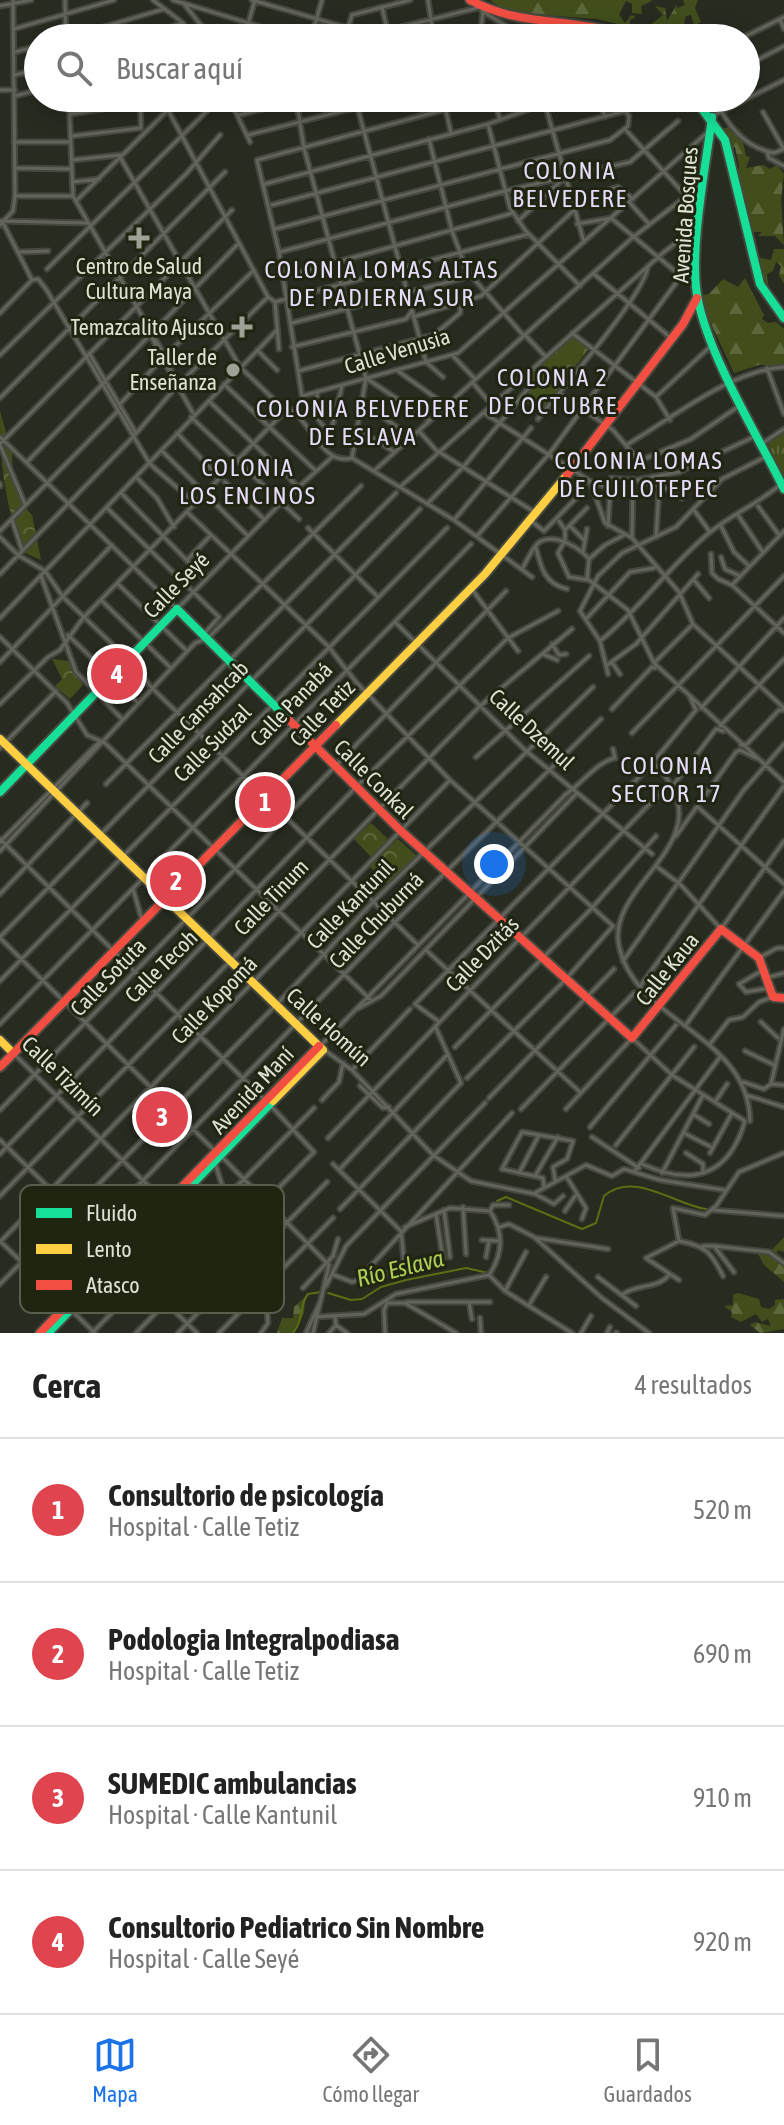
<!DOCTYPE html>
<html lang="es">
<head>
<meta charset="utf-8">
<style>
  body { margin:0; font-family:"Asap Condensed",sans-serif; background:#f6f6f6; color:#222 }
  .you { position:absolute; left:494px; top:864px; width:28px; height:28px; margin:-20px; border:6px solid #fff; border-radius:50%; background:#1a73e8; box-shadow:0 0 0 12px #1a73e833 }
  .badge { display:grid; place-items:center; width:52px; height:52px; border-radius:50%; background:#1a73e8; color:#fff; font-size:26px; font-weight:700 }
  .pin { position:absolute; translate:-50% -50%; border:4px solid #fff; box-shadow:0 2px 8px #0006 }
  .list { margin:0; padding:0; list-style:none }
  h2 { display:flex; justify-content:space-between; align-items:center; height:104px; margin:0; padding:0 32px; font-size:34px }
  h2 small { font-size:26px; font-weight:400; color:#767676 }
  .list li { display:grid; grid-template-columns:52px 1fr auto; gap:24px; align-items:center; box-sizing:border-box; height:144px; padding:0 32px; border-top:2px solid #e0e0e0 }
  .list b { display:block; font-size:30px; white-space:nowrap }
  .list p { margin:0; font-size:26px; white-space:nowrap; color:#767676 }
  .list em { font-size:26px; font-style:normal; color:#767676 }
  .icon { flex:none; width:44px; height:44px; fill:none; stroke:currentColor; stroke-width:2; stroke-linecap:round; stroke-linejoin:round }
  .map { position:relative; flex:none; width:784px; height:1333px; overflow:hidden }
  .search { position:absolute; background:#fff; box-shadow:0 4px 20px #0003; left:24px; right:24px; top:24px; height:88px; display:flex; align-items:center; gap:20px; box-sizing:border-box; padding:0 28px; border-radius:44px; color:#767676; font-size:30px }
  .sheet { height:680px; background:#fff }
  nav { display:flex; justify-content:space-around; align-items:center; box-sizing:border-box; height:112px; border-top:2px solid #e0e0e0; background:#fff; font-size:22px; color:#767676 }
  nav a { display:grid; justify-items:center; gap:4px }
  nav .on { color:#1a73e8 }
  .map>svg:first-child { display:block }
</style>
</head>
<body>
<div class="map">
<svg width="784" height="1333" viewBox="0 0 784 1333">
  <defs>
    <pattern id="grass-tufts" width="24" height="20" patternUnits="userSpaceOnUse" patternTransform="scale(2)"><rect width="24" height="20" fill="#414e1c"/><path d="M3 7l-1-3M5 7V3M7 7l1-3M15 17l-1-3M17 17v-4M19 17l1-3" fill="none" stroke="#5c673c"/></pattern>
    <pattern id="forest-firs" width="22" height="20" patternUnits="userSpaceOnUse" patternTransform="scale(2)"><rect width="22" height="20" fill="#414e1c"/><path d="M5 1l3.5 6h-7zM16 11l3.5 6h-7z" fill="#5c673c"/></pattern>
    <pattern id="park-crowns" width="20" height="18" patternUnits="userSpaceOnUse" patternTransform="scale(2)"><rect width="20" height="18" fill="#414e1c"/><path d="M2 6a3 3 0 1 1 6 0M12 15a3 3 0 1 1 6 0" fill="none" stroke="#5c673c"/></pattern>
  </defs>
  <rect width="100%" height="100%" fill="#282b20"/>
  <!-- grass -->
  <path fill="url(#grass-tufts)" d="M784 431V479L766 440Z"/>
  <!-- forest -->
  <path fill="url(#forest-firs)" d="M490 0H651L652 1 641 6 642 14 632 13V4L626 1 619 14 625 23 631 15 636 17 630 20V27L597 19 516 13 504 10Z
    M683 0H698L695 8 701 22 694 26 691 15 686 16 684 23 693 27 687 35 646 38 649 26 663 15 655 6 665 8 667 21 677 4V8L685 5Z
    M729 127 740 129 746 156 750 157 746 168 763 165 770 169 777 165 784 174 781 200 784 245 775 236H758L762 232H748L737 180 739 166 735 147 727 149 720 130Z
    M774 249H784V284L779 275 781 266 776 262 773 271 767 274 768 284 764 287 755 257 771 260Z
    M745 278 764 315 762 319 768 323 776 322 784 329V365H759L734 373 698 296 709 294 723 279 738 287Z
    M784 1237V1252L778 1250 776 1254 784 1265V1282L764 1265 757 1252 769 1253Z
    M738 1293 759 1299 761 1307 769 1309 775 1305V1300L784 1299V1329L760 1333 750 1325 755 1322 771 1326 768 1319 762 1322 756 1314 741 1322 731 1317 732 1312 724 1306 733 1305V1295Z
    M305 1297 304 1313 294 1333H277L282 1318H293L294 1307Z"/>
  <!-- park -->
  <path fill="url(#park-crowns)" d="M570 336 590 347 541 413 521 399 533 385 526 377Z
    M0 411 12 454 13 477 22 504 32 515 41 560 21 551C5 497 0 468 0 411Z
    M52 659 68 661 83 685 70 699 55 686 62 679Z
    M371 823 389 840 372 858 354 839Z
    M398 839 417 856 388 884 369 866Z"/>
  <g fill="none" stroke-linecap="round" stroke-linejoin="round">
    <!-- stream -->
    <path stroke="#5b6f12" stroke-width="2" d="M497 1201 506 1197 582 1229 596 1223 604 1196C634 1170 675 1205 706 1209
      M328 1293 351 1300 362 1299 381 1287 406 1280 466 1268 488 1273
      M293 1333C305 1318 299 1304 308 1294L321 1292"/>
    <defs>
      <path id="street" d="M65 0 66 38
        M153 0 183 23 192 38
        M173 0 297 38
        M252 0 348 28
        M428 0 434 38
        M185 5 207 33 216 38
        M0 6 31 0
        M382 7 389 38
        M482 11 516 32 517 38
        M780 19 784 29
        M581 27 582 38
        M14 29 114 0
        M66 38 164 9
        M141 38 182 23
        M244 38 255 0
        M311 38 322 0
        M345 38 352 15 410 0
        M357 38 481 7
        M448 38 478 30
        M480 38 483 11
        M742 38 784 17
        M15 52 38 46
        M746 66 784 46
        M15 75 38 69
        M0 90H15
        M15 96 38 90
        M69 98 73 196 165 356 180 391
        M140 98 141 126
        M229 98 250 142
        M263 98 279 102
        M296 98 304 148 366 378 352 458
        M355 98 426 362 443 377
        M443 98 451 133
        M488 98 257 160 279 252 302 396 458 353 709 131
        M494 98 500 120
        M599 98 605 117
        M714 98C727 124 743 147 774 153L784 149
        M545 104 584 242
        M70 106 101 98
        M168 110 268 297 275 302 279 349
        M763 112 784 149
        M71 114 172 98
        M239 115 306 98
        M712 116 784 80
        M488 124 510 208 525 230 580 286
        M625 129 686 196
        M248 135 394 98
        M72 136 141 128
        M429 139 452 231 467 271 524 336
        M14 142H70
        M767 152 769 158 784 166
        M120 157 240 367 285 410
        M72 160 120 155
        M16 168 72 169
        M72 182 99 179
        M265 184 488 124 561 98
        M15 196H73
        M572 200 618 187 633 199
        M76 201 180 98
        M630 203 649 224
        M272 205 625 111 629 116 628 126 610 140 275 229
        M0 221 88 223
        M518 221 562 180
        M3 223 32 280
        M577 224 611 218 681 276
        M0 225 13 211 15 196 13 0
        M20 252 48 251
        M280 252 505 191 630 162 678 121
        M47 269 218 100
        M594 274 671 338
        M283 277 513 213
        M32 280 38 279 46 289 150 464 196 504
        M275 302 529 234
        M0 313 32 280
        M413 317 481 296 573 211
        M292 323 471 276
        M572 333 656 397 670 420
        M525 335 546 357
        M151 336 177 386
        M292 347 406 319 412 311
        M257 350 277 370
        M89 353 136 433
        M0 355 186 174 220 135
        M165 356 254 270
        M453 356 475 379
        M767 368 784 414
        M298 371 434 335 460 313 461 304
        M398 371 447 406
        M366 378 430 421
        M472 382 492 405
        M224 384 316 471
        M318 391C314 410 314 421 331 432L342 386
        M181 392 193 413
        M559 393 613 430 639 461 691 439 742 404
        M657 396 713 344
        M0 398 225 172
        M209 401 287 476
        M120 404 161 360
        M364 404 410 436
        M484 413 590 481 605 523 632 538 679 592 693 624 784 708
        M191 417 299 519
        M538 419C559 392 646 293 648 266
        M359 430 393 451
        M419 431 436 450 536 513
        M177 433 220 478
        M0 437 177 609 281 503 332 457
        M763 443 784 429
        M0 444 232 210
        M628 444C674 417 731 370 784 367
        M0 445 25 504
        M163 452 248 536
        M352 458 454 520 532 577
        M27 462 238 244
        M374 471 632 238 702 184
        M136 477 157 498 174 527
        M291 480 298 487
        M639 481 676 491 682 498
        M225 482 265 520
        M0 484V486
        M400 487 664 252 698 226
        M556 490 590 481 603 486
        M122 494 206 580
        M427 504 465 465 531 385 524 375
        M758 506 779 535
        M107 508 219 617 203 635
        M694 510 710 532
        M188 513 328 646 356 682 450 780 613 926
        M738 515 762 551
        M12 520 22 550
        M454 520 531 428
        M530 520 544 531 582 492
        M559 521 565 530V543
        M570 526 585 541
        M608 526 611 478 636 480 679 472 758 435
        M721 526 734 552 748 565
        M308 528 377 596
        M565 530 587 508
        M0 531 118 411
        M477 536 549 454 696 256
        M0 537 18 555 45 571 63 597 128 659 152 688 418 945
        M656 537 659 489
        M632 538 633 479
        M563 544 558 553 569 577 589 580 628 610 654 663 784 782
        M536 548C541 568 545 584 567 589
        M583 552 587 529
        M711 554 712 573 718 579 732 585 784 633
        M721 557 725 569 740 576
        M188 559 210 536
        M589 559 605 545 624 535
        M522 569C527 561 533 545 541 541 557 534 580 548 589 559
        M0 574 133 437 177 386 268 297
        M41 576 76 672 122 719
        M587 579 589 559
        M694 580 709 598
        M118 584 187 651
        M732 585 784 531
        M471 588 518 651
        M101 600 171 668
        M0 618 277 330
        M587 618 630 572 654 568
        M395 622 525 750 652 854
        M68 635 102 668
        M0 637 67 703 87 735 105 743 372 1001
        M600 641C640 609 669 566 709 533 731 515 757 504 780 485
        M552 644 559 655 566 654
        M543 654 557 660
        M0 662 112 545
        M654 663 693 624
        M613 664 620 674
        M606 666 636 644 698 574
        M608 674 600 641 580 611 598 576 622 553 676 527 722 479 767 456
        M112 678 138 703
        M690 697 696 710 653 762C732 841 605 881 619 946 635 1023 749 1034 750 1121
        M0 704 48 657 60 650 83 618 288 408C309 418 322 467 352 458
        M701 708 784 618
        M612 709 652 667 655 668
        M720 726 784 659
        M632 733 784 576
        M741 745 747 744 779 710H784
        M0 748 56 691
        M476 757 589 656
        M106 784 396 493
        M672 787 716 729 723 731
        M699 808 784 884
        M676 836 736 752 740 750 756 758
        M0 839 265 1100
        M0 842 99 742
        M0 851 195 643 208 638 361 486
        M656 866 680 884 721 929 784 841
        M133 889 142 920
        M0 894 87 803
        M0 937 420 509
        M0 938 216 1152
        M426 950 580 1092
        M759 958 777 948H784
        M623 961 743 791 784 744
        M763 970 739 984 746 992 769 988
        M766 978 784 973
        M0 981 447 528
        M641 985 784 786
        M357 1009 381 996 576 794
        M438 1021 415 1004 645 771
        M761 1022 778 1038
        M0 1024 471 544
        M685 1026 784 891
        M321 1045 566 794C581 784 597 762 615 758L613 749
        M709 1045 729 1020 743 1017 759 1002 773 997
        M455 1047 590 910 656 836
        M323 1049 352 1070 433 1155 471 1181 535 1194 554 1204 563 1196
        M745 1051 774 1065
        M14 1054 166 1203
        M352 1070 410 1009
        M467 1078 566 979 613 926
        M743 1082 764 1089 771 1084 784 1085
        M771 1084 784 1029
        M360 1086 383 1108 389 1107
        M746 1095 784 1107
        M489 1098 614 969
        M322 1100 339 1082 343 1063
        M715 1102 727 1084
        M521 1109 634 993
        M566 1109 632 1038 672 1075 745 1121C729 1176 692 1187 642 1164
        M0 1110 506 591
        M693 1114 709 1124
        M590 1127 676 1025
        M684 1133 713 1148
        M592 1137 639 1168
        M328 1138 660 793
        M0 1140 115 1252
        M616 1145 694 1047
        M686 1153 703 1164V1173
        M710 1153 732 1113
        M0 1154 357 786 508 638 558 611
        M222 1157 329 1265 313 1333
        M215 1163 226 1198
        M333 1164 401 1231 404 1262 391 1269 382 1280
        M339 1170 448 1054
        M634 1172 720 1057
        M519 1173 539 1135
        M662 1173 703 1095
        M535 1176 558 1137
        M566 1176 586 1208 582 1219
        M544 1188 543 1178 502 1169 522 1132 573 1141 567 1159 553 1167 555 1180
        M535 1193 586 1165 612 1176 624 1169 660 1180 724 1190
        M0 1196 480 706 572 629
        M463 1207 466 1254
        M172 1208 238 1273
        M340 1209 461 1083 435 1026
        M444 1210 450 1257
        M713 1210 784 1216
        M490 1211 493 1205H509
        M565 1211 575 1196
        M436 1214 443 1259
        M242 1225 267 1311 268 1323 261 1333
        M405 1227 450 1208 489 1211
        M500 1227 509 1224 534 1237 602 1298 649 1333
        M236 1231 246 1265
        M536 1238 608 1249
        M482 1240 500 1241
        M0 1241 66 1305
        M679 1241C706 1246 711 1252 723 1276
        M0 1242 450 780
        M703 1246H714L734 1272
        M714 1246 769 1252 784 1263
        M486 1257 489 1241
        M120 1258 197 1333
        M334 1275 352 1282 358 1280 512 1113
        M489 1275 505 1291 572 1333
        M598 1277 636 1306
        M679 1280 646 1258 679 1241 673 1208 705 1215 716 1206 739 1172 784 1153
        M43 1283 395 922 601 719
        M0 1284 277 1004 373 902 593 687
        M326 1286 346 1246 485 1103
        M303 1288 333 1256 338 1239
        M505 1291 526 1252
        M622 1295C635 1284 657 1289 668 1276
        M407 1302H490
        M469 1302 472 1319
        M529 1305 546 1277
        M35 1306 50 1292
        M384 1310 387 1303H405L456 1333
        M384 1310 385 1333
        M72 1311 95 1333
        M313 1317 364 1314 396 1294 489 1275C503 1254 504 1232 490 1211
        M480 1318 481 1333
        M336 1325 347 1333
        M92 1333 314 1108
        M136 1333 314 1152 270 1105
        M178 1333 327 1182
        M219 1333 333 1218
        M306 1333 321 1300
        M329 1333 336 1325 335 1317
        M581 1333 591 1316
        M607 1333 610 1327
        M616 1333H617"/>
      <path id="fast" d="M694 98 725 140 760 284 784 318
        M712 117C706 166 688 254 698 300 710 359 757 434 784 489
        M0 792 177 609 289 720
        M48 1333 273 1101"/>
      <path id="slow" d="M336 725 485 574 567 475
        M0 739 323 1050 273 1101
        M0 1040 13 1053"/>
      <path id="jam" d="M470 0C524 29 576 16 631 38
        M567 475 683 324 697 298
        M289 720 401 831 632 1038 721 929 759 958 773 997 784 998
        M0 1067 336 725
        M40 1333 319 1046"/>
    </defs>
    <!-- street casing -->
    <use href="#street" stroke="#45483e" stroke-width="7"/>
    <!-- fast casing -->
    <use href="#fast" stroke="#45483e" stroke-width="12"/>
    <!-- slow casing -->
    <use href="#slow" stroke="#45483e" stroke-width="12"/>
    <!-- jam casing -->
    <use href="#jam" stroke="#45483e" stroke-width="12"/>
    <!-- street -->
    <use href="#street" stroke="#62645c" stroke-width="3"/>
    <!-- fast -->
    <use href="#fast" stroke="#16e098" stroke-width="8"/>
    <!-- slow -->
    <use href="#slow" stroke="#ffcf43" stroke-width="8"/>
    <!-- jam -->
    <use href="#jam" stroke="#f24e42" stroke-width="8"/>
  </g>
  <!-- markers -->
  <g fill="#9ea296" stroke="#202512" stroke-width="3">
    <path d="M135 226h8v8h8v8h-8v8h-8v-8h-8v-8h8z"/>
    <path d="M238 315h8v8h8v8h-8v8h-8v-8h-8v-8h8z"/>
    <circle cx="233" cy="370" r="8"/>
  </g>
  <g text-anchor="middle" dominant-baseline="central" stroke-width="6" stroke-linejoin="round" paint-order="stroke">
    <!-- street labels -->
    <g font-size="22" fill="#dde2d5" stroke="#202512">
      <text transform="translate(685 215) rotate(-86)">Avenida Bosques</text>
      <text transform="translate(397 351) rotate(-17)">Calle Venusia</text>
      <text transform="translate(176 585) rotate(-45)">Calle Seyé</text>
      <text transform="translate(291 704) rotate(-46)">Calle Panabá</text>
      <text transform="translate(198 712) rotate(-46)">Calle Cansahcab</text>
      <text transform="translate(322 713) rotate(-46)">Calle Tetiz</text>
      <text transform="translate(532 729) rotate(43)">Calle Dzemul</text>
      <text transform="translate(212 743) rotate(-45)">Calle Sudzal</text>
      <text transform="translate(374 779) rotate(45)">Calle Conkal</text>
      <text transform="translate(271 897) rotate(-46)">Calle Tinum</text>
      <text transform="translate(350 904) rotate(-46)">Calle Kantunil</text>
      <text transform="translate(376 920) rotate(-46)">Calle Chuburná</text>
      <text transform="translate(482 954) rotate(-46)">Calle Dzitás</text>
      <text transform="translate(161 966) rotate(-45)">Calle Tecoh</text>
      <text transform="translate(667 969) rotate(-51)">Calle Kaua</text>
      <text transform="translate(108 977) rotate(-46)">Calle Sotuta</text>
      <text transform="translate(214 1000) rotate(-46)">Calle Kopomá</text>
      <text transform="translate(329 1027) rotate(42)">Calle Homún</text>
      <text transform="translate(63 1076) rotate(44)">Calle Tizimín</text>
      <text transform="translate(252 1090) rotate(-47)">Avenida Maní</text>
    </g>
    <!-- poi labels -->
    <g font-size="22" fill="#dde2d5" stroke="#202512" text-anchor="end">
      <text x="139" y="266" text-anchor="middle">Centro de Salud<tspan x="139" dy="25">Cultura Maya</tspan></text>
      <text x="224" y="327">Temazcalito Ajusco</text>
      <text x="217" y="357">Taller de<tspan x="217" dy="25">Enseñanza</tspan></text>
    </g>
    <!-- neighbourhood labels -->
    <g font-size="24" letter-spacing="2" fill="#e6dcf9" stroke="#202512">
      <text x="570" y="170">COLONIA<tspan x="570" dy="28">BELVEDERE</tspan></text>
      <text x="382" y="269">COLONIA LOMAS ALTAS<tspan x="382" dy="28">DE PADIERNA SUR</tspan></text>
      <text x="553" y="377">COLONIA 2<tspan x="553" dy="28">DE OCTUBRE</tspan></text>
      <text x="363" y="408">COLONIA BELVEDERE<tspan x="363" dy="28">DE ESLAVA</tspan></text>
      <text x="639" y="460">COLONIA LOMAS<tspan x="639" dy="28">DE CUILOTEPEC</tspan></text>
      <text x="248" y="467">COLONIA<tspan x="248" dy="28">LOS ENCINOS</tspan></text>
      <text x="667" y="765">COLONIA<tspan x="667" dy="28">SECTOR 17</tspan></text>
    </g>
    <!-- water labels -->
    <g font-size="24" font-style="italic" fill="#afce54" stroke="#202512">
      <text transform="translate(400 1268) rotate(-14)">Río Eslava</text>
    </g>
  </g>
  <!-- legend -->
  <rect x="20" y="1185" width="264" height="128" rx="12" fill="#202512" stroke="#595e4c" stroke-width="2"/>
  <rect x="36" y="1208" width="36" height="10" fill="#16e098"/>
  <rect x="36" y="1244" width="36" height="10" fill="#ffcf43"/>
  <rect x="36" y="1280" width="36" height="10" fill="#f24e42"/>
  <g font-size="22" fill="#dde2d5">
    <text x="86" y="1221">Fluido</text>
    <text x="86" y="1257">Lento</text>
    <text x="86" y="1293">Atasco</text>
  </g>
</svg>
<div class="you"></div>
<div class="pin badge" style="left:265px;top:802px;background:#e0444e">1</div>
<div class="pin badge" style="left:176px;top:881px;background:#e0444e">2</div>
<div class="pin badge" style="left:162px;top:1117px;background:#e0444e">3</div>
<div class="pin badge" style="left:117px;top:674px;background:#e0444e">4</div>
<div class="search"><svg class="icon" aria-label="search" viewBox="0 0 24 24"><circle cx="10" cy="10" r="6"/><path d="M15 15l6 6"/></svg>Buscar aquí</div>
</div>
<section class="sheet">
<h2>Cerca<small>4 resultados</small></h2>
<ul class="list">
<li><span class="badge" style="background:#e0444e">1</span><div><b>Consultorio de psicología</b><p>Hospital · Calle Tetiz</p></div><em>520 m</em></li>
<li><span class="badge" style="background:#e0444e">2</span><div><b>Podologia Integralpodiasa</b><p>Hospital · Calle Tetiz</p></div><em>690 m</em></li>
<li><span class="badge" style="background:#e0444e">3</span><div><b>SUMEDIC ambulancias</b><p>Hospital · Calle Kantunil</p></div><em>910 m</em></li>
<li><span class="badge" style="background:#e0444e">4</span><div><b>Consultorio Pediatrico Sin Nombre</b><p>Hospital · Calle Seyé</p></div><em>920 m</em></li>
</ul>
</section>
<nav>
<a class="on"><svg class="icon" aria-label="map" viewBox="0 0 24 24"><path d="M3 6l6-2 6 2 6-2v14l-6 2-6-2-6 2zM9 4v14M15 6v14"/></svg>Mapa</a>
<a><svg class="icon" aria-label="directions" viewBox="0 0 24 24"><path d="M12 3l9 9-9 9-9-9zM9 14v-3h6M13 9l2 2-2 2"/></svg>Cómo llegar</a>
<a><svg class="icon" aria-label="saved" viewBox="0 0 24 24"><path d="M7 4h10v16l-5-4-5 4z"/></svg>Guardados</a>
</nav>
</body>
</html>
